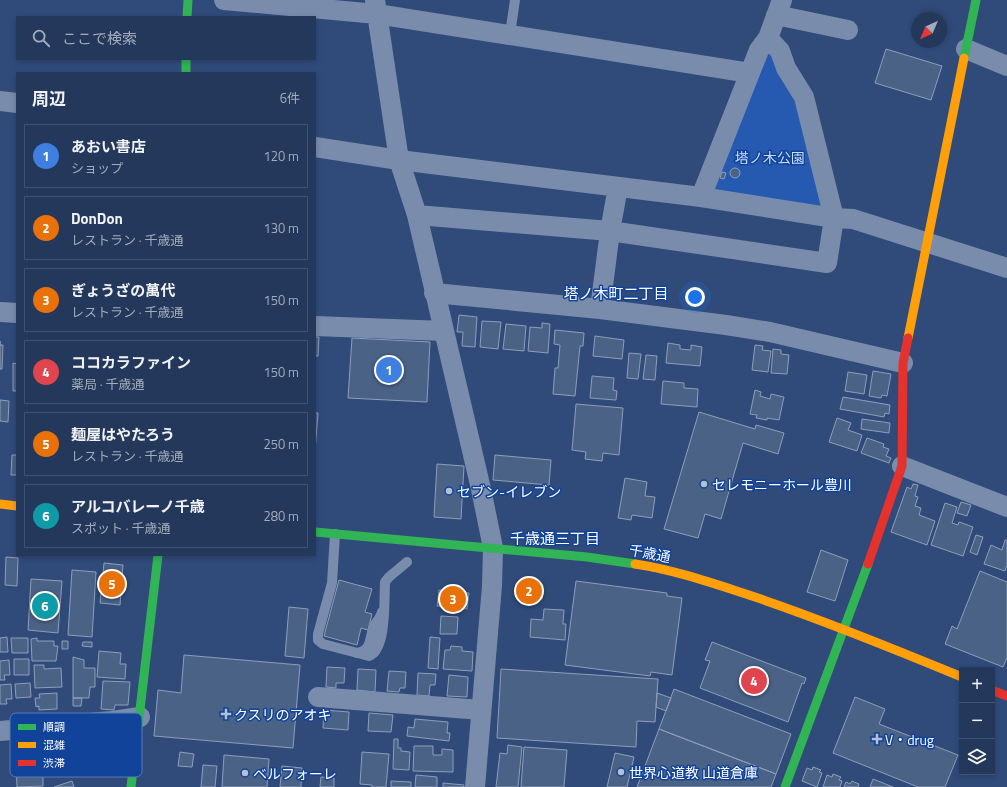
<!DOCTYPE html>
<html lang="ja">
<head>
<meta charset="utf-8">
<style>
  body { margin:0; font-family:"Titillium Web","Noto Sans JP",sans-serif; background:#2c3f62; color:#f1f3f6 }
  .controls { position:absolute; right:12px; bottom:12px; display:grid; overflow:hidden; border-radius:0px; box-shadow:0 2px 6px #0003 }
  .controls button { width:36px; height:36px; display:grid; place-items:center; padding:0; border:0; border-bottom:1px solid #415272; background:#24385c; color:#f1f3f6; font:20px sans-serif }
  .compass { position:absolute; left:911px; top:12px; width:36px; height:36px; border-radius:50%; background:#24385c; box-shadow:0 2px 6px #0003; rotate:224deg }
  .you { position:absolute; left:695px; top:297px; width:14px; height:14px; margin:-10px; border:3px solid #fff; border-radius:50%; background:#1a73e8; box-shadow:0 0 0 6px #1a73e833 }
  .badge { display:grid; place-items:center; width:26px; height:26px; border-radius:50%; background:#b7c0d0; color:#fff; font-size:13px; font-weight:700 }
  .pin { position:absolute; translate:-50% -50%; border:2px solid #fff; box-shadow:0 1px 4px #0006 }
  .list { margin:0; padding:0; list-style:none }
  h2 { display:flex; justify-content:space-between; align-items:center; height:52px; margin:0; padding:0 16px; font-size:17px }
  h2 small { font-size:13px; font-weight:400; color:#a3acbb }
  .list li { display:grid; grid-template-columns:26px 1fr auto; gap:12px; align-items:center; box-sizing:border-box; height:64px; margin:0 8px 8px; padding:0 8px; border:1px solid #415272; border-radius:0px }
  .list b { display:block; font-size:15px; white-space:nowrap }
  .list p { margin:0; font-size:13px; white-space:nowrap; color:#a3acbb }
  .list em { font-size:13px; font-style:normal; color:#a3acbb }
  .icon { flex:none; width:22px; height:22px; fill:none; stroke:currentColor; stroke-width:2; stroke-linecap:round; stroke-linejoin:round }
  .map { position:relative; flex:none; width:1007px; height:787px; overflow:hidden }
  .search { position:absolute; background:#24385c; box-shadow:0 2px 6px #0003; left:16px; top:16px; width:300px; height:44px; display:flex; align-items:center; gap:10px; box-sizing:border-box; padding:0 14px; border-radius:0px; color:#a3acbb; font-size:15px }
  .panel { position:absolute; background:#24385c; box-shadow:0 2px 6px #0003; left:16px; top:72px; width:300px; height:484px; border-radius:0px }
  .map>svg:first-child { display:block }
</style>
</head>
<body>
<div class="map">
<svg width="1007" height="787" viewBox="0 0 1007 787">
  <rect width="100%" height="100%" fill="#304b7a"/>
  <!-- green -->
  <path fill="#255ab0" d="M764 54H776L799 95 823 209 714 192 710 187Z"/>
  <!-- building -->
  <path fill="#4b6287" stroke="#8e9eb9" d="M886 49 942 66 931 100 875 83Z
    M730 173a5 5 0 1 1 10 0a5 5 0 1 1-10 0Z
    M722 172 726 173 724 179 720 178Z
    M459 315 477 317 475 347 462 346 463 332H457Z
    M482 321 501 322 498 349 480 347Z
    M542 323 550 324 548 353 528 351 530 327 542 328Z
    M506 324 526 326 524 351 503 349Z
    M555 330 584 333 583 346H580L575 396 553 394 555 368H558L560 345 554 344Z
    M595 336 624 340 622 359 593 356Z
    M315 337H319L318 356H315Z
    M352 338 430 342 427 402 348 398Z
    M0 341V345H3L2 369H0Z
    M668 343 680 345V349L691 350V345L702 347 700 366 666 363Z
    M755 345 763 346 762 350 771 351 768 372 752 370Z
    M773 349 781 350V354L789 355 787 374 771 373Z
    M629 353 641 354 638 379 627 378Z
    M646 355 657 356 655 380 643 379Z
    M13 363 17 364V391H13Z
    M873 371 891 374 887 396 882 395 881 398 869 396Z
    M848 372 867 375 864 394 845 391Z
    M592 376 614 378 613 390 617 391 616 400 590 398Z
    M663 381 684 383V388L698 389 697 407 661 404Z
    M755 390 761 392 760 396 770 399 771 394 784 397 779 420 767 418V420L756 418 757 415 750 414Z
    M843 397 890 405 889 414 885 413 884 417 840 409Z
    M0 400 9 401 8 422 0 421Z
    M576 404 623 408 619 455 603 453 602 461 585 459 586 452 572 450Z
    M699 412 755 429 756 425 784 433 778 454 743 443 721 519 705 514 698 538 664 529Z
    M315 413H318L315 451Z
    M837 418 851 423 848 430 862 435 857 451 829 442Z
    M862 419 890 423 889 433 861 429Z
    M867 438 884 444 883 447 889 449 886 456 891 458 889 463 861 453Z
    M12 455H17V475H11Z
    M495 455 551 460 549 485 493 480Z
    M437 464 464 466 461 519 434 517Z
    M625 478 647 482 645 496 655 497 652 518 632 515 631 520 618 518Z
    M913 484 918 485 915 496 918 497 915 506 921 508 919 515 935 521 927 545 891 532 907 487 911 489Z
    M961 502 971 505 967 516 957 513Z
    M945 503 957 507 952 523 958 525 959 522 973 527 963 556 931 545Z
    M976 535 983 537 977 555 970 552Z
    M1005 540H1007V565L1005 571 984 564 991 545 1002 550Z
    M821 550 848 560 835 601 807 592Z
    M6 557 18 558 17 586 5 585Z
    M104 563 123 565 120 605 100 603Z
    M72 570 96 572 92 637 68 635Z
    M980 571 1007 582V658L1003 667 945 644 952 626 957 629Z
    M31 579 62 581 58 633 28 630Z
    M339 580 372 589 365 612 372 614 368 630 361 628 357 645 324 636Z
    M576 581 667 593V596L682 598 672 675 651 672 650 676 565 665Z
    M517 583 543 585 542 599 516 597Z
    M439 590 469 593 467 609 437 606Z
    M289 607 308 609 304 658 285 656Z
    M544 609 564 610 563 624H566L565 640 530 637 531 619 543 620Z
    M441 616 458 617 457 634H440Z
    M7 637 8 652H0V638Z
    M430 637 440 638 438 669 428 668Z
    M11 638H28V653H12Z
    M37 638V641H54V646H58L56 661H32L31 639Z
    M62 641H68V649H62Z
    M83 642H92V647L82 646Z
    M712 642 806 678 804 684 802 683 788 722 700 688 710 661 705 660Z
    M451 646 462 647V651L473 652 472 671 443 669 445 650H450Z
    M99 651 121 653 120 664H126L125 679 97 677Z
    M184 655 300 665 293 748 154 736 158 690 181 693Z
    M73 657 84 660V668H95V687H90L89 698H73Z
    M14 659H29V675H14Z
    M9 660 10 675H4L5 680H0V661Z
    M34 665H44V669L61 668 62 687 35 688Z
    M327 667 345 668 344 683H336V688L326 687Z
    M358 669 376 670 375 692 357 690Z
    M501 669 658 679 655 722 637 721 636 747 497 738Z
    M389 671 406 672 405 688H400L399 692 387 691Z
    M418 673 436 674 435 685H430L429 696 417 695Z
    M449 675 468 677 467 697 447 696Z
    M103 681 130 682 128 705H115L114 710 101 709Z
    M30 683 31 697 16 698 15 684Z
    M11 684 12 699H6L7 704H0V685Z
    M674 689 791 734 776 774 659 729Z
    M57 693V709L39 710V706L36 707 35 698H40L39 694Z
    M657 693 671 698 666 711 656 707Z
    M855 697 885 709 879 724 958 755 945 787H918L833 753Z
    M73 698H82L81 706H73Z
    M324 710 349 712 348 730 323 728Z
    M369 713 393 715 391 732 368 731Z
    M415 719 448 722 447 733H450L449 741 407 736 408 727 414 728Z
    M659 729 776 774 771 787H637Z
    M394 739H398V748H401V751L410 752 409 770 393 769Z
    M508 745 522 747 518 787H496L500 753 507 754Z
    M414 746H433V755H442V749L453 750V772L413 771Z
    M524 747 567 750 564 787H521Z
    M180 752 194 754 192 767 178 766Z
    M362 752 389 754 386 787H372V785L360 784Z
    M615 753 634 757 627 787H607Z
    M224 755 269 759 267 787H222Z
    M16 763H43V786L17 787Z
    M203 765 217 766 215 787H201Z
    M282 766 302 768 301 787H280Z
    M813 767 821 770 819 772 822 773 817 787 802 781 807 768 812 770Z
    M833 774 841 777 839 780 842 781 840 787H823L827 775 832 777Z
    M416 775 437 777V787H415Z
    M321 777 334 778V787H320Z
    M873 779 893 787H870Z
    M72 781 74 787H54Z
    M391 781 411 782V787H391Z
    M852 781 859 784 858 787H844L846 782 850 784Z
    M443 783 464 785V787H443Z"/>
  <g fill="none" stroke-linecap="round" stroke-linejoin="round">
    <!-- lane -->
    <path stroke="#798cac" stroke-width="10" d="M510 34 515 0
      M335 534 332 583 318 634V640L323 644 369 656C387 650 384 598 385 582L389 577 407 562
      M357 653C373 650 369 637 374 626 377 621 381 617 382 612"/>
    <!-- street -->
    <path stroke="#798cac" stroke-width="20" d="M224 0 377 14 750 73
      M375 0 399 160 417 215 481 489 493 548 492 586 475 787
      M776 15 848 30
      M966 49 1007 66
      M0 101 17 103
      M315 147 399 160 701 197 834 218 853 219 1007 268
      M701 197 759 50 768 38 782 0
      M417 215 610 231 827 263 834 218 804 97 786 68 780 51 768 38
      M434 293 600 309 726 325 770 332 903 363
      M600 309 610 231 618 187
      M0 312 17 313
      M315 326 444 331
      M902 466 1007 507
      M318 697 481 710
      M0 731 112 721 140 717"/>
    <!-- fast -->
    <path stroke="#30b455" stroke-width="9" d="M187 17 188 0
      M964 58 976 0
      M186 59V73
      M315 532 587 557 635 564
      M131 787 158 555
      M785 787 868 564"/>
    <!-- slow -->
    <path stroke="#ff9f0a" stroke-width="9" d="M908 338 964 58
      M0 504 17 506
      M635 564C675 570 712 583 749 595 821 619 892 648 962 677"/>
    <!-- jam -->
    <path stroke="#e5322d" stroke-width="9" d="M868 564 902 466 903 363 908 338
      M992 690 1007 696"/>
  </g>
  <!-- markers -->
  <g fill="#b7c0d0" stroke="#104399" stroke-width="1.5">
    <circle cx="704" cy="484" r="4"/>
    <circle cx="449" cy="491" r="4"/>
    <path d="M224 708h4v4h4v4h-4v4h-4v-4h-4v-4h4z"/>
    <path d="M875 733h4v4h4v4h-4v4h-4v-4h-4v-4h4z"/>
    <circle cx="621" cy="772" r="4"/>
    <circle cx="245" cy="773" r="4"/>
  </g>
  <g text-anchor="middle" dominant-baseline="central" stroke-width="3" stroke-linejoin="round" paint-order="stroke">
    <!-- park labels -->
    <g font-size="14" fill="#cadefe" stroke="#104399">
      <text x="770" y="157">塔ノ木公園</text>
    </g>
    <!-- poi labels -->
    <g font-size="14" fill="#fff" stroke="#104399" text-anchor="start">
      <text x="712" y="484">セレモニーホール豊川</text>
      <text x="457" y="491">セブン-イレブン</text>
      <text x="234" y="714">クスリのアオキ</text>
      <text x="885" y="739">V・drug</text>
      <text x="629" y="772">世界心道教 山道倉庫</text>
      <text x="253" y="773">ベルフォーレ</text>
    </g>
    <!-- street labels -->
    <g font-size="14" fill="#fff" stroke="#104399">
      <text transform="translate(650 553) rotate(11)">千歳通</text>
    </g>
    <!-- neighbourhood labels -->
    <g font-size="15" fill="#fff" stroke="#104399">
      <text x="616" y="293">塔ノ木町二丁目</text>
      <text x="555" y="538">千歳通三丁目</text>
    </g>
  </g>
  <!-- legend -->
  <rect x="10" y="713" width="132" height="64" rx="6" fill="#104399" stroke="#587bb8" stroke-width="1"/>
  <rect x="18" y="724" width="18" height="6" fill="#30b455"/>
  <rect x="18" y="742" width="18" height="6" fill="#ff9f0a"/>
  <rect x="18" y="760" width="18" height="6" fill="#e5322d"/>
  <g font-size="11" fill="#fff">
    <text x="43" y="731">順調</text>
    <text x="43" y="749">混雑</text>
    <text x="43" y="767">渋滞</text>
  </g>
</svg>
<div class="controls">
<button>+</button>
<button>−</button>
<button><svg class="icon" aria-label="layers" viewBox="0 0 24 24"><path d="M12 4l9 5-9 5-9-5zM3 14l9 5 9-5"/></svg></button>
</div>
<svg class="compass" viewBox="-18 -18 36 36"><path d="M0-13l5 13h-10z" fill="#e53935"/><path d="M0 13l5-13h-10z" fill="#a3acbb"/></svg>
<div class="you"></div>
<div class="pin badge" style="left:389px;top:370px;background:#3f7fe0">1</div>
<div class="pin badge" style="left:529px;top:591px;background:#e8710a">2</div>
<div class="pin badge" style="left:453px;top:599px;background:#e8710a">3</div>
<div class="pin badge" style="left:754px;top:681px;background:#e0444e">4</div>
<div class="pin badge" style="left:112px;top:584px;background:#e8710a">5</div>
<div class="pin badge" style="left:45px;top:606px;background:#0f9aa8">6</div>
<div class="search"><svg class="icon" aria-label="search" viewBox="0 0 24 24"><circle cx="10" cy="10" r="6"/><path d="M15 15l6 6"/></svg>ここで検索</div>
<section class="panel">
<h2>周辺<small>6件</small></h2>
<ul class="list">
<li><span class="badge" style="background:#3f7fe0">1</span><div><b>あおい書店</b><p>ショップ</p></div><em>120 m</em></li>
<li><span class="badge" style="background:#e8710a">2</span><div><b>DonDon</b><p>レストラン · 千歳通</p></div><em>130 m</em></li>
<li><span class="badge" style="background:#e8710a">3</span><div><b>ぎょうざの萬代</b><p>レストラン · 千歳通</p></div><em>150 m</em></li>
<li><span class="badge" style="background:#e0444e">4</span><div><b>ココカラファイン</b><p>薬局 · 千歳通</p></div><em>150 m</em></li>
<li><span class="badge" style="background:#e8710a">5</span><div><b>麺屋はやたろう</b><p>レストラン · 千歳通</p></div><em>250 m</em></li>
<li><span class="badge" style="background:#0f9aa8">6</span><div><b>アルコバレーノ千歳</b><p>スポット · 千歳通</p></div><em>280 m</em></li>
</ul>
</section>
</div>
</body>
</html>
